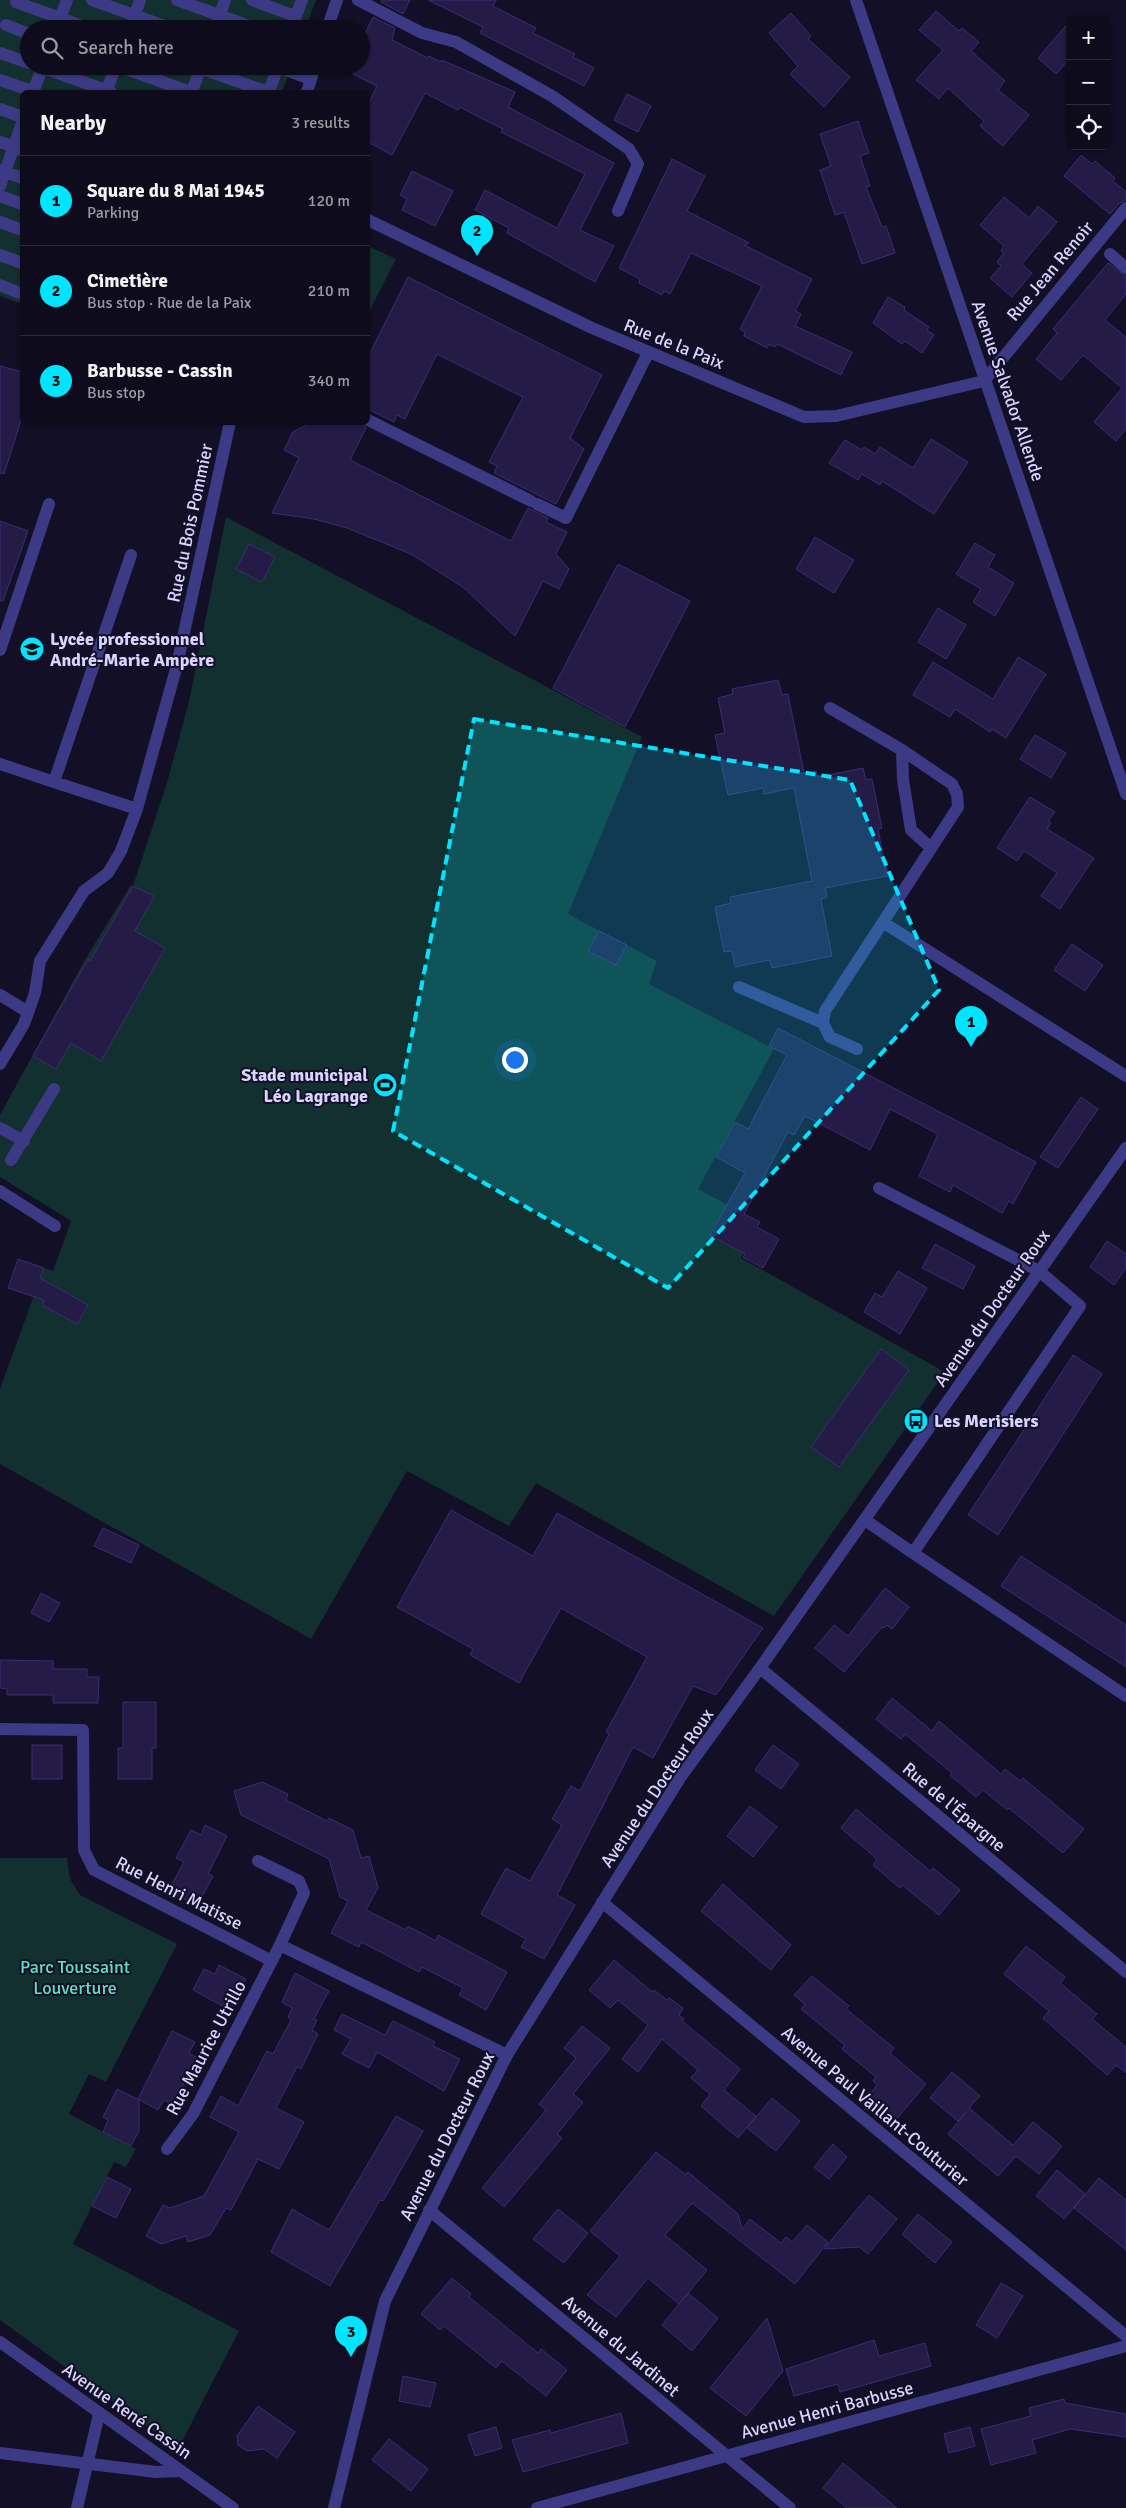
<!DOCTYPE html>
<html lang="en">
<head>
<meta charset="utf-8">
<style>
  body { margin:0; font-family:Signika,sans-serif; background:#171425; color:#f1f3f6 }
  .controls { position:absolute; right:15px; top:15px; display:grid; overflow:hidden; border-radius:8px; box-shadow:0 1px 4px #0004 }
  .controls button { width:45px; height:45px; display:grid; place-items:center; padding:0; border:0; border-bottom:1px solid #2e2b3b; background:#0e0b1c; color:#f1f3f6; font:25px sans-serif }
  .you { position:absolute; left:514px; top:1059px; width:18px; height:18px; margin:-12px; border:4px solid #fff; border-radius:50%; background:#1a73e8; box-shadow:0 0 0 8px #1a73e833 }
  .badge { display:grid; place-items:center; width:32px; height:32px; border-radius:50%; background:#00e5ff; color:#111; font-size:16px; font-weight:700 }
  .pin { position:absolute; translate:-50% -41px; filter:drop-shadow(0 1px 2px #0008) }
  .pin::after { content:''; position:absolute; top:26px; width:18px; height:15px; background:inherit; clip-path:polygon(0 0,100% 0,50% 100%) }
  .list { margin:0; padding:0; list-style:none }
  h2 { display:flex; justify-content:space-between; align-items:center; height:65px; margin:0; padding:0 20px; font-size:21px }
  h2 small { font-size:16px; font-weight:400; color:#9b9ba3 }
  .list li { display:grid; grid-template-columns:32px 1fr auto; gap:15px; align-items:center; box-sizing:border-box; height:90px; padding:0 20px; border-top:1px solid #2e2b3b }
  .list b { display:block; font-size:19px; white-space:nowrap }
  .list p { margin:0; font-size:16px; white-space:nowrap; color:#9b9ba3 }
  .list em { font-size:16px; font-style:normal; color:#9b9ba3 }
  .icon { flex:none; width:28px; height:28px; fill:none; stroke:currentColor; stroke-width:2; stroke-linecap:round; stroke-linejoin:round }
  .map { position:relative; flex:none; width:1126px; height:2508px; overflow:hidden }
  .search { position:absolute; background:#0e0b1c; box-shadow:0 1px 4px #0004; left:20px; top:20px; width:350px; height:55px; display:flex; align-items:center; gap:12px; box-sizing:border-box; padding:0 18px; border-radius:28px; color:#9b9ba3; font-size:19px }
  .panel { position:absolute; background:#0e0b1c; box-shadow:0 1px 4px #0004; left:20px; top:90px; width:350px; height:335px; border-radius:8px }
  .map>svg:first-child { display:block }
</style>
</head>
<body>
<div class="map">
<svg width="1126" height="2508" viewBox="0 0 1126 2508">
  <rect width="100%" height="100%" fill="#130f26"/>
  <!-- green -->
  <path fill="#12302f" d="M0 0H316L305 29H29V66H292L282 92H22V304L0 296Z
    M368 246 396 259 368 314Z
    M226 517 642 737 568 914 657 961 649 984 774 1049 698 1189 760 1222 741 1258 945 1372 774 1616 536 1483 509 1526 407 1471 311 1639 0 1464V1389L44 1268 53 1271 71 1221 0 1177V1115L86 958 131 885 133 886 167 783 189 701Z
    M0 1858H67L70 1879 80 1895 177 1944 106 2082 89 2074 69 2114 136 2149 126 2167 114 2162 73 2244 239 2331 178 2449 0 2320Z"/>
  <!-- building -->
  <path fill="#241b47" stroke="#3b2d73" d="M382 0H410L403 14 381 2Z
    M428 0H496L493 6 536 28 533 33 575 54 573 57 594 68 584 86 480 33 483 27Z
    M936 11 959 31 962 28 979 42 971 51 1005 81 998 90 1029 115 1003 146 980 126 984 121 948 88 939 99 916 80 943 50 919 30Z
    M791 13 811 36 808 39 850 77 824 107 790 74 798 66 769 33Z
    M373 17 395 28 392 40 428 58 429 56 441 62 442 60 515 92 508 107 614 163 580 230 614 246 595 282 507 233 509 228 475 210 485 190 557 228 585 174 501 132 503 129 481 118 460 107 458 110 425 93 392 155 368 142V105L377 86 353 74 357 66H361V42Z
    M1070 21V58L1056 74 1038 58Z
    M627 94 651 106 638 132 614 120Z
    M858 121 869 153 860 156 870 186 866 187 882 227 886 226 895 253 862 264 844 212 835 215 820 170 831 166 820 134Z
    M1081 155 1092 164 1095 161 1115 178 1113 181 1126 192V200L1120 203 1110 214 1064 176Z
    M672 159 705 176 687 211 749 243 744 245 812 279 795 311 801 314 795 326 852 352 841 375 777 344 775 347 769 344 767 348 744 336 745 332 740 329 762 286 691 253 670 294 664 291 662 295 639 283 640 279 619 268Z
    M412 171 453 191 435 226 402 210 407 199 400 195Z
    M1004 197 1029 218 1038 206 1057 222 1022 264 1032 273 1012 297 990 278 1001 266 997 262 1004 253 1001 251 1004 246 980 225Z
    M1108 263 1126 276V294L1105 320 1126 337V429L1116 441 1094 422 1122 388 1083 355 1061 380 1036 359 1057 333 1053 329Z
    M408 277 602 375 570 438 584 449 556 504 494 473 497 466 489 462 523 397 437 354 405 419 397 415 394 422 368 409V357Z
    M888 297 905 307 904 310 929 327 927 330 934 335 922 353 905 341 902 344 873 323Z
    M0 366 22 372V417L4 474 0 473Z
    M312 422H360L366 428 350 460 511 541 528 508 548 518 546 522 567 532 556 554 569 569 559 589 543 581 515 636 464 588 411 554 347 528 314 519 272 513 299 458 284 450 293 432Z
    M931 439 968 462 934 514 882 481 880 485 862 474 858 480 829 463 845 440 862 450 864 447 875 454 880 447 913 468Z
    M0 521 28 531 3 601H0Z
    M815 537 854 560 834 593 796 569Z
    M975 543 995 555 988 567 1014 583 995 616 973 602 981 589 956 574Z
    M249 544 275 557 262 582 236 569Z
    M618 564 690 601 625 727 553 688Z
    M938 608 966 625 946 659 918 642Z
    M1018 657 1046 674 1006 738 992 729 990 732 955 709 950 717 913 695 933 662 993 699Z
    M778 680 782 695 788 694 804 773 816 771 818 777 863 768 866 780 872 779 882 828 878 829 887 876 825 888 827 897 821 899 832 956 772 968 770 960 735 967 732 951 724 952 715 907 731 903 730 897 812 881 794 788 764 794 763 788 728 795 715 735 725 733 718 698 733 694 732 689Z
    M1035 735 1066 753 1051 778 1020 759Z
    M1030 797 1055 812 1048 821 1051 823 1047 829 1094 858 1060 909 1041 896 1057 873 1024 851 1017 861 997 848Z
    M133 886 154 896 135 931 165 948 101 1061 71 1043 56 1069 33 1056 88 959 90 961Z
    M599 931 627 945 616 965 588 951Z
    M1072 944 1103 965 1085 991 1054 970Z
    M778 1028 1036 1162 1013 1204 1009 1201 1002 1213 953 1185 950 1192 919 1176 938 1134 890 1109 870 1150 805 1116 794 1135 788 1132 744 1214 760 1222 757 1227 779 1239 763 1268 743 1257 745 1254 710 1235 745 1173 716 1157 735 1122 748 1129 787 1055 769 1046Z
    M1081 1097 1098 1109 1058 1168 1040 1157Z
    M1107 1241 1126 1254V1268L1114 1285 1090 1267Z
    M935 1244 975 1266 963 1289 922 1268Z
    M18 1259 44 1268 40 1278 88 1305 77 1324 42 1305 44 1300 8 1288Z
    M898 1271 927 1288 900 1334 864 1312 875 1293 882 1297Z
    M881 1349 909 1370 839 1467 811 1447Z
    M1073 1355 1102 1374 998 1535 968 1515Z
    M451 1510 533 1556 557 1513 763 1628 716 1695 693 1686 653 1758 633 1747 557 1895 575 1905 544 1959 521 1947 526 1939 481 1914 506 1868 530 1881 562 1825 552 1819 571 1786 580 1791 609 1734 606 1732 647 1657 561 1608 519 1683 470 1655 473 1649 397 1607Z
    M103 1528 139 1545 131 1563 94 1546Z
    M1021 1556 1126 1625V1667L1001 1586Z
    M885 1588 909 1607 892 1629 887 1625 884 1628 882 1627 844 1672 815 1648 834 1625 848 1636Z
    M41 1593 60 1603 49 1622 31 1613Z
    M0 1660 53 1661V1669H87V1677H99L98 1703H53V1695H7V1689L0 1688Z
    M892 1698 932 1731 939 1721 1001 1774 1005 1769 1020 1781 1023 1778 1084 1829 1063 1853 1009 1808 1007 1810 983 1790 976 1797 950 1775 952 1773 905 1734 901 1739 876 1719Z
    M123 1702H156V1748H152V1779H118V1748H123Z
    M32 1745H62V1779H32Z
    M773 1745 799 1764 781 1789 755 1770Z
    M262 1782 288 1794 286 1800 327 1821 329 1818 353 1830 361 1858 369 1856 378 1888 366 1910 406 1930 408 1926 436 1941 438 1935 507 1972 486 2010 459 1995 463 1988 422 1967 419 1972 361 1942 359 1947 331 1933 348 1901 340 1897 329 1859 241 1815 234 1791Z
    M750 1806 777 1827 753 1857 727 1836Z
    M856 1809 930 1871 933 1868 960 1890 939 1915 902 1885 900 1888 873 1865 877 1859 841 1828Z
    M205 1825 227 1836 208 1874 213 1876 197 1906 168 1891 184 1862 176 1858 191 1830 201 1835Z
    M723 1884 791 1945 771 1970 701 1911Z
    M1026 1946 1065 1977 1060 1983 1097 2014 1092 2019 1126 2047V2073L1116 2065 1107 2075 1043 2018 1049 2011 1004 1974Z
    M614 1960 652 1992 654 1990 667 2000 669 1998 683 2008 679 2015 684 2019 682 2021 740 2069 724 2090 756 2116 738 2138 701 2106 710 2094 691 2078 698 2070 662 2039 638 2072 622 2059 648 2025 618 2000 610 2008 589 1990Z
    M219 1965 246 1979 230 2010 193 1990 204 1969 215 1974Z
    M295 1973 329 1991 314 2019 317 2020 312 2030 318 2034 301 2069 297 2067 276 2108 304 2122 279 2169 258 2159 231 2210 226 2208 210 2235 188 2242 186 2236 161 2244 146 2236 163 2205 170 2208 204 2196 239 2132 210 2117 221 2096 238 2106 267 2051 273 2054 291 2020 288 2017 292 2008 282 2002Z
    M812 1976 849 2006 846 2009 894 2048 890 2053 926 2084 895 2121 867 2097 877 2085 873 2081 876 2077 842 2049 845 2045 801 2009 805 2004 794 1995Z
    M342 2014 385 2035 393 2021 435 2042 433 2046 460 2059 444 2091 377 2052 369 2068 342 2054 351 2039 334 2030Z
    M582 2026 610 2048 573 2094 583 2102 557 2134 562 2138 504 2207 482 2188 546 2110 539 2104 576 2058 564 2048Z
    M172 2031 195 2042 189 2053 197 2058 173 2105 164 2100 158 2110 138 2099Z
    M952 2072 980 2096 969 2108 1013 2145 1033 2122 1062 2146 1039 2174 1016 2156 998 2176 948 2134 967 2111 958 2121 930 2098Z
    M117 2089 139 2100V2131L131 2146 103 2132 108 2120 103 2117Z
    M772 2098 800 2121 776 2151 747 2128Z
    M396 2116 423 2131 383 2201 380 2200 330 2286 271 2252 292 2209 329 2230Z
    M833 2144 847 2157 829 2179 814 2167Z
    M656 2152 686 2175 688 2172 738 2214 742 2229 750 2219 781 2243 786 2237 792 2242 807 2225 828 2242 795 2284 692 2203 665 2235 707 2270 679 2304 648 2278 616 2317 587 2295 620 2256 590 2231Z
    M1057 2170 1085 2194 1064 2219 1036 2196Z
    M107 2177 131 2189 116 2218 92 2206Z
    M1099 2178 1126 2200V2250L1074 2208Z
    M869 2195 897 2219 868 2254 859 2247 824 2249Z
    M558 2209 588 2233 564 2263 533 2239Z
    M918 2214 952 2242 935 2263 902 2234Z
    M452 2278 471 2294 469 2297 538 2353 541 2349 567 2370 546 2396 502 2361 496 2368 444 2326 440 2330 421 2314Z
    M1001 2283 1023 2296 997 2338 976 2325Z
    M688 2293 718 2318 692 2351 662 2325Z
    M767 2318 783 2371 746 2416 710 2388Z
    M874 2340 879 2356 925 2343 931 2366 840 2392 838 2384 794 2396 786 2369Z
    M403 2376 436 2383 430 2407 399 2401Z
    M1064 2399 1065 2403 1126 2414V2437L1070 2429 1032 2440 1036 2453 991 2465 981 2429 1031 2416 1029 2408Z
    M258 2406 295 2432 277 2458 264 2449 247 2451 238 2445 237 2436Z
    M621 2413 628 2443 523 2472 512 2440 550 2430 551 2433Z
    M496 2427 502 2448 475 2456 468 2435Z
    M970 2427 975 2446 949 2453 944 2434Z
    M389 2439 428 2469 411 2491 372 2460Z
    M843 2463 897 2508H847L823 2488Z"/>
  <g fill="none" stroke-linecap="round" stroke-linejoin="round">
    <!-- lane -->
    <path stroke="#3d3a85" stroke-width="12" d="M92 0 173 29
      M177 0 258 29
      M252 0 295 16
      M16 2 90 29
      M6 25 29 34
      M56 29 67 0
      M130 29 140 0
      M215 29 225 0
      M291 29 302 0
      M0 53 29 63
      M38 66 111 92
      M118 66 190 92
      M194 66 268 92
      M275 66 311 79
      M0 80 35 92
      M33 92 43 66
      M106 92 116 66
      M192 92 201 66
      M269 92 278 66
      M0 109 22 117
      M0 142 22 150
      M0 170 22 178
      M0 186 22 123
      M0 196 22 204
      M0 222 22 230
      M1110 254 1126 268
      M0 255 22 263
      M0 285 22 294
      M368 420 531 501
      M537 504 566 518 648 353
      M131 555 54 782 137 809
      M0 650 49 504
      M902 750 903 780 911 830 931 848
      M0 764 54 782
      M884 923 1126 1076
      M739 987 823 1023 830 1037 857 1049
      M0 995 28 1012
      M823 1023 825 1011 958 807 957 794 952 784 902 750 830 708
      M0 1128 24 1141
      M11 1160 54 1089
      M0 1191 55 1226
      M865 1520 913 1553 1080 1306 1039 1271
      M913 1553 1126 1696"/>
    <!-- street -->
    <path stroke="#3d3a85" stroke-width="12" d="M358 0 422 33 456 42 552 96 629 149 638 164 618 211
      M856 0 1126 794
      M327 29 337 0
      M307 92 315 66
      M368 220 592 328 804 417 836 416 984 381
      M984 381 1126 208
      M0 1064 24 1024 35 993 40 961 84 891 108 873 121 851 137 809 177 665 230 422
      M879 1188 1039 1271
      M760 1668 1126 1972
      M0 1729 83 1730 84 1850 94 1870 272 1961
      M602 1902 1126 2336
      M280 1945 507 2055
      M167 2149 193 2114 280 1945 304 1893 299 1881 258 1861
      M429 2210 790 2508
      M0 2342 233 2508
      M0 2453 156 2472 181 2471
      M77 2508 99 2414
      M334 2508 385 2301 507 2055 680 1778 760 1668 1126 1148
      M537 2508 1126 2346"/>
  </g>
  <!-- marked area -->
  <path fill="#00e5ff" fill-opacity="0.2" stroke="#00e5ff" stroke-width="4" stroke-dasharray="10 6" stroke-linejoin="round" d="M474 719 850 780 939 990 668 1288 393 1131Z"/>
  <!-- icons -->
  <defs>
    <symbol id="school-disc" viewBox="-11 -11 22 22"><circle r="9.5" fill="#00e5ff" stroke="#130f26"/><path d="M0-5L7-2L0 1L-7-2ZM-4 1L0 2.5L4 1V4Q0 6-4 4Z" fill="#111"/></symbol>
    <symbol id="stadium-disc" viewBox="-11 -11 22 22"><circle r="9.5" fill="#00e5ff" stroke="#130f26"/><path d="M0-5a6.5 5 0 1 0 0 10a6.5 5 0 1 0 0-10ZM-3.5-1.8h7v3.6h-7Z" fill="#111"/></symbol>
    <symbol id="bus-disc" viewBox="-11 -11 22 22"><circle r="9.5" fill="#00e5ff" stroke="#130f26"/><path d="M-5-6H5V4H4V6H2V4H-2V6H-4V4H-5ZM-3.5-4V0h7V-4ZM-3.5 1.2v1.5H-2V1.2ZM2 1.2v1.5H3.5V1.2Z" fill="#111"/></symbol>
  </defs>
  <g fill-rule="evenodd">
    <use href="#school-disc" x="18" y="635" width="28" height="28"/>
    <use href="#stadium-disc" x="371" y="1071" width="28" height="28"/>
    <use href="#bus-disc" x="902" y="1407" width="28" height="28"/>
  </g>
  <g text-anchor="middle" dominant-baseline="central" stroke-width="4" stroke-linejoin="round" paint-order="stroke">
    <!-- street labels -->
    <g font-size="18" fill="#d9d4ff" stroke="#130f26">
      <text transform="translate(1050 271) rotate(-50)">Rue Jean Renoir</text>
      <text transform="translate(674 344) rotate(22)">Rue de la Paix</text>
      <text transform="translate(1008 391) rotate(71)">Avenue Salvador Allende</text>
      <text transform="translate(190 523) rotate(-78)">Rue du Bois Pommier</text>
      <text transform="translate(992 1308) rotate(-55)">Avenue du Docteur Roux</text>
      <text transform="translate(657 1788) rotate(-56)">Avenue du Docteur Roux</text>
      <text transform="translate(954 1807) rotate(40)">Rue de l'Épargne</text>
      <text transform="translate(179 1893) rotate(27)">Rue Henri Matisse</text>
      <text transform="translate(206 2048) rotate(-62)">Rue Maurice Utrillo</text>
      <text transform="translate(875 2106) rotate(40)">Avenue Paul Vaillant-Couturier</text>
      <text transform="translate(447 2136) rotate(-63)">Avenue du Docteur Roux</text>
      <text transform="translate(621 2346) rotate(40)">Avenue du Jardinet</text>
      <text transform="translate(827 2410) rotate(-15)">Avenue Henri Barbusse</text>
      <text transform="translate(127 2411) rotate(35)">Avenue René Cassin</text>
    </g>
    <!-- poi labels -->
    <g font-size="18" font-weight="bold" fill="#d9d4ff" stroke="#130f26" text-anchor="start">
      <text x="50" y="639">Lycée professionnel<tspan x="50" dy="21">André-Marie Ampère</tspan></text>
      <text x="368" y="1075" text-anchor="end">Stade municipal<tspan x="368" dy="21">Léo Lagrange</tspan></text>
      <text x="934" y="1421">Les Merisiers</text>
    </g>
    <!-- park labels -->
    <g font-size="18" fill="#5fe0c0" stroke="#130f26">
      <text x="75" y="1967">Parc Toussaint<tspan x="75" dy="21">Louverture</tspan></text>
    </g>
  </g>
</svg>
<div class="controls">
<button>+</button>
<button>−</button>
<button><svg class="icon" aria-label="locate" viewBox="0 0 24 24"><circle cx="12" cy="12" r="6"/><path d="M12 2v4M12 18v4M2 12h4M18 12h4"/></svg></button>
</div>
<div class="you"></div>
<div class="pin badge" style="left:971px;top:1047px">1</div>
<div class="pin badge" style="left:477px;top:256px">2</div>
<div class="pin badge" style="left:351px;top:2357px">3</div>
<div class="search"><svg class="icon" aria-label="search" viewBox="0 0 24 24"><circle cx="10" cy="10" r="6"/><path d="M15 15l6 6"/></svg>Search here</div>
<section class="panel">
<h2>Nearby<small>3 results</small></h2>
<ul class="list">
<li><span class="badge">1</span><div><b>Square du 8 Mai 1945</b><p>Parking</p></div><em>120 m</em></li>
<li><span class="badge">2</span><div><b>Cimetière</b><p>Bus stop · Rue de la Paix</p></div><em>210 m</em></li>
<li><span class="badge">3</span><div><b>Barbusse - Cassin</b><p>Bus stop</p></div><em>340 m</em></li>
</ul>
</section>
</div>
</body>
</html>
